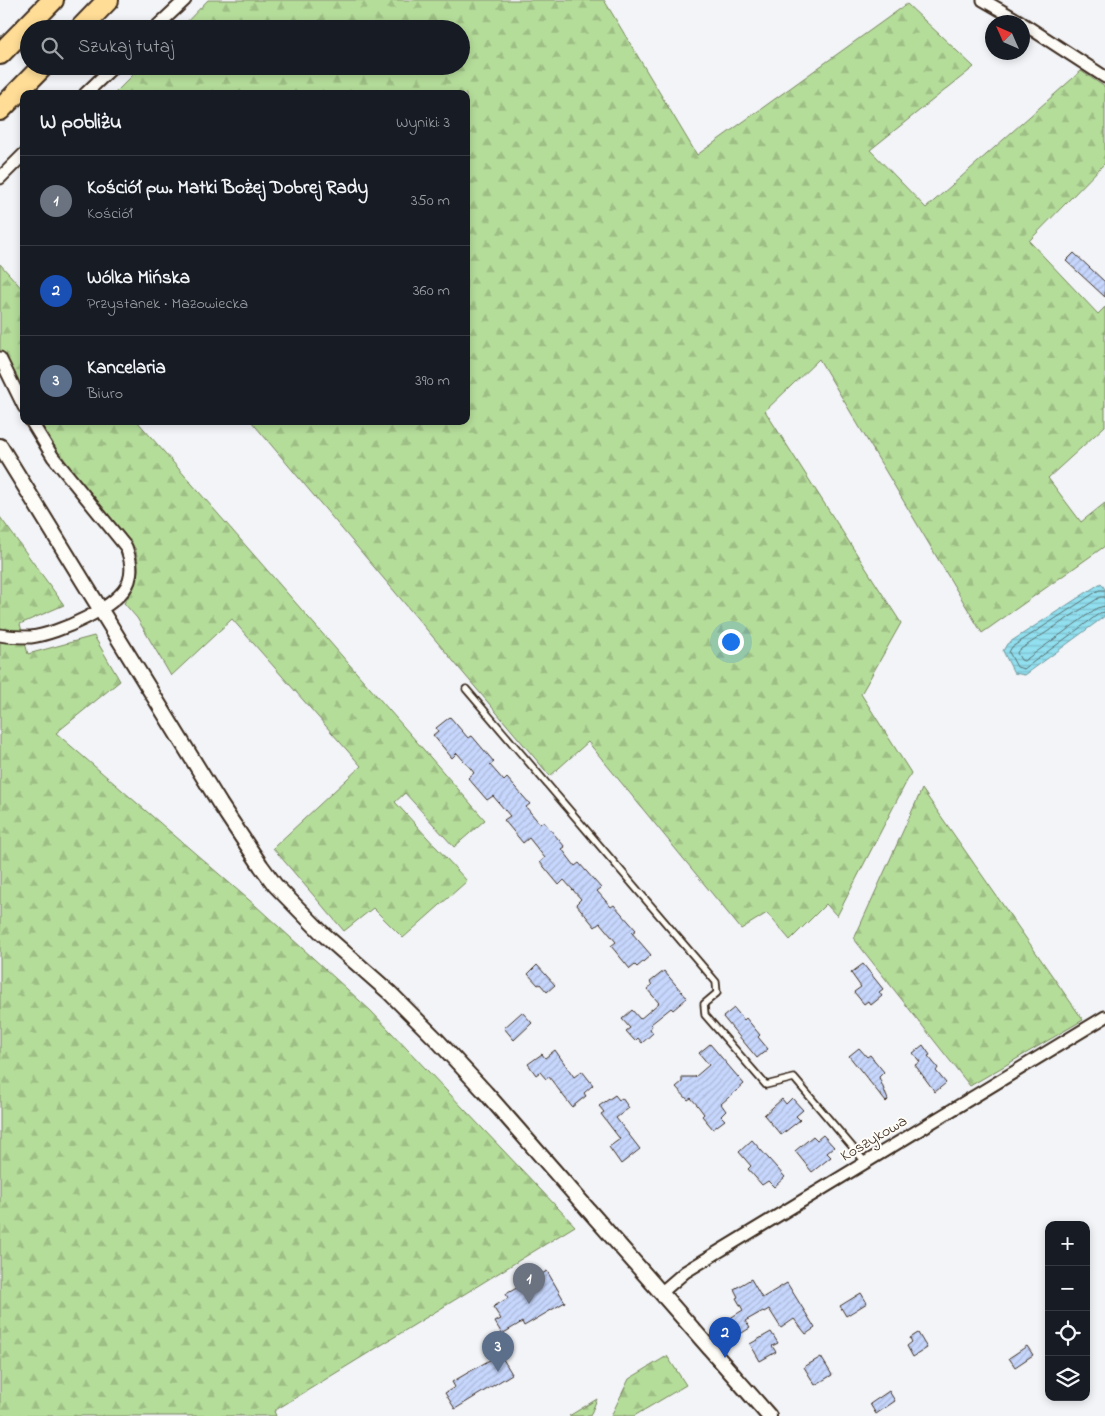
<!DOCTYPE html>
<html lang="pl">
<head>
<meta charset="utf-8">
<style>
  body { margin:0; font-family:"Indie Flower",sans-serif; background:#242831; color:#f1f3f6 }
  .controls { position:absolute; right:15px; bottom:15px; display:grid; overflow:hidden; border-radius:10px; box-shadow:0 2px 8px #0003 }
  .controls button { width:45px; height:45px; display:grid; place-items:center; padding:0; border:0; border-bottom:1px solid #363941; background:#171b24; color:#f1f3f6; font:25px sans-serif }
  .compass { position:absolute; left:985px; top:15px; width:45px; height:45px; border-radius:50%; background:#171b24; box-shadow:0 2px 8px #0003; rotate:315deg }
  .you { position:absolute; left:730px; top:641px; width:18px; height:18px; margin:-12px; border:4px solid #fff; border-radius:50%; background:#1a73e8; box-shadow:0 0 0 8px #1a73e833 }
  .badge { display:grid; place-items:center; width:32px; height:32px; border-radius:50%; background:#9f9995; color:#fff; font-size:16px; font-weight:700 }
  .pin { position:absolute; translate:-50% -41px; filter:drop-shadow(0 1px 2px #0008) }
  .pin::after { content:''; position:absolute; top:26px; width:18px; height:15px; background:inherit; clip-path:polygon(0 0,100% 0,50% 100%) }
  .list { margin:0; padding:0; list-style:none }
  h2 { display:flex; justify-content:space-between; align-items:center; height:65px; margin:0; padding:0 20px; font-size:21px }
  h2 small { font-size:16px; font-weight:400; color:#9ea1a6 }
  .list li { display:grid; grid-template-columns:32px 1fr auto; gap:15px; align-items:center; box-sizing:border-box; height:90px; padding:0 20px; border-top:1px solid #363941 }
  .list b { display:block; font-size:19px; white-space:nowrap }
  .list p { margin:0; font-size:16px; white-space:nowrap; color:#9ea1a6 }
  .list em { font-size:16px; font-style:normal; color:#9ea1a6 }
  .icon { flex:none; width:28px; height:28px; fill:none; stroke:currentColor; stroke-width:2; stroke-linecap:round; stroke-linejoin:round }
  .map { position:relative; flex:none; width:1105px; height:1416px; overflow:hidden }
  .search { position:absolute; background:#171b24; box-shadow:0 2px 8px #0003; left:20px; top:20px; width:450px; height:55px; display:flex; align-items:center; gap:12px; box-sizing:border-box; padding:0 18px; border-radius:28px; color:#9ea1a6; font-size:19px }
  .panel { position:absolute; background:#171b24; box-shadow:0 2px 8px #0003; left:20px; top:90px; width:450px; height:335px; border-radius:10px }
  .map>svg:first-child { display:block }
</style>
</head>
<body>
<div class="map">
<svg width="1105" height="1416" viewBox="0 0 1105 1416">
  <defs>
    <pattern id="forest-firs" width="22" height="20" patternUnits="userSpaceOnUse" patternTransform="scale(1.25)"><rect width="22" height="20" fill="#b5dd9a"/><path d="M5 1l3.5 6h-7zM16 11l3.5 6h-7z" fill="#9dbe84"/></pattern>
    <pattern id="water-rules" width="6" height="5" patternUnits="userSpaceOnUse" patternTransform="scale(1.25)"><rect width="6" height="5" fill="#91dfef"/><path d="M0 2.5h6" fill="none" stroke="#7ec0cc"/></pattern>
    <pattern id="building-hatch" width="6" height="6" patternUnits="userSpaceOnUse" patternTransform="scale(1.25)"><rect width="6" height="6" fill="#c6d6fc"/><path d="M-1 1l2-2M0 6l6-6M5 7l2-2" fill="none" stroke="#abb8d8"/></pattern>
  </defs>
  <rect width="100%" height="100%" fill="#f2f4f8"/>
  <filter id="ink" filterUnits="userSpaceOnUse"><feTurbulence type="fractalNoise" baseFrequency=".02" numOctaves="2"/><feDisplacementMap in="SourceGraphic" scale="10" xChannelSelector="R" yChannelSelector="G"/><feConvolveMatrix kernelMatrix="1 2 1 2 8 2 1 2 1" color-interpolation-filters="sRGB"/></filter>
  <g filter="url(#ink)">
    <!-- forest -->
    <path fill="url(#forest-firs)" stroke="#78845c" d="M208 0H604L697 155 907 4 974 67 870 150 926 208 1081 71 1105 87V163L1029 241 1098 314 1105 307V426L1048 478 1081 522 1105 503V546L982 633 819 359 765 411 901 623 861 694 911 773 837 916 826 904 790 940 767 913 741 929 588 742 550 776 251 421H466V94H114L142 66H461V29H180Z
      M0 264 24 291V396L0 349Z
      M37 421H137L485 820 454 847 405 793 395 802 467 881 403 938 373 908 344 931 273 848 361 766 232 619 171 676 137 618 124 603C137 586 142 569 135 548 102 508 60 467 37 421Z
      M0 517 64 605 20 624 28 654 94 636 120 681 56 733 256 906 371 1011 575 1226 274 1411 276 1416H0Z
      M922 789 1083 1020 970 1086 854 939Z
      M667 1356 686 1385 634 1416H611L629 1379Z
      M597 1399 590 1416H569Z"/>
    <!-- water -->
    <path fill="url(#water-rules)" stroke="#6f979b" d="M1101 583 1105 589V616L1025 675 1014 673 1003 651 1007 644Z"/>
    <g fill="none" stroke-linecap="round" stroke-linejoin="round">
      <!-- shore -->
      <path stroke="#5d7272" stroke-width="1" d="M1105 590H1099L1012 647 1009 652 1017 667 1024 669 1100 613 1105 612
        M1105 597H1100L1018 651 1017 653 1021 660 1024 661 1097 608 1105 606"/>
    </g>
    <!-- building -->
    <path fill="url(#building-hatch)" stroke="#3b2a1e" d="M1074 253 1105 282V297L1066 261Z
      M450 717 468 738 472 736 494 762 490 765 504 781 507 778 530 804 526 807 540 824 543 821 565 847 562 849 575 866 579 863 601 888 597 891 611 907 614 905 636 930 632 933 651 955 637 967 635 965 630 969 611 946 616 942 600 923 595 927 576 904 581 899 564 880 559 885 540 862 545 858 529 838 523 843 504 820 510 816 493 796 487 800 468 778 474 773 471 769 457 753 452 758 433 735 438 731 436 728Z
      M863 964 883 989 879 992 882 996 871 1005 868 1001 864 1004 854 992 861 987 851 973Z
      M537 965 555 985 547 992 540 984 538 985 528 974Z
      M664 971 687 998 673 1010 671 1008 651 1024 652 1025 650 1029 653 1033 642 1043 638 1038 635 1041 626 1031 630 1028 622 1019 632 1010 640 1019 659 1003 647 989 652 985 650 982Z
      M734 1008 744 1020 746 1018 760 1035 758 1037 768 1049 757 1058 723 1017Z
      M522 1012 532 1023 514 1040 504 1028Z
      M710 1044 744 1084 721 1104 726 1111 721 1116 725 1120 713 1129 702 1116 704 1114 698 1106 691 1098 688 1100 676 1087 682 1082V1077H695L709 1065 699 1053Z
      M923 1045 930 1055 928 1056 938 1068 936 1071 946 1083 935 1092 915 1065 920 1062 913 1053Z
      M859 1048 867 1057 870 1055 884 1072 879 1077 888 1100 886 1102 849 1056Z
      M555 1050 574 1077 582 1071 593 1085 584 1093 586 1096 572 1107 549 1077 546 1079 540 1072 536 1075 528 1064 542 1054 545 1058Z
      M615 1095 619 1100 622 1098 629 1108 616 1118 640 1149 621 1164 609 1147 620 1139 601 1114 604 1112 599 1106Z
      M792 1098 803 1110 796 1116 800 1120 781 1135 764 1115 782 1099 786 1104Z
      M823 1135 834 1147 827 1153 831 1157 812 1172 795 1151 813 1136 817 1140Z
      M752 1140 785 1177 774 1187 768 1181 762 1185 748 1169 751 1166 739 1152Z
      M547 1271 565 1302 524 1326 522 1322 502 1334 495 1322 501 1319 493 1307 508 1298 506 1294Z
      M751 1279 762 1298 787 1283 815 1328 806 1334 794 1319 781 1328 769 1309 764 1312 763 1311 745 1321 750 1328 737 1336 727 1320 743 1310 736 1298 738 1297 734 1289Z
      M861 1293 867 1303 846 1316 840 1306Z
      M771 1332 778 1343 772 1346 776 1352 760 1361 750 1344Z
      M918 1333 927 1348 913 1357 907 1346 912 1342 910 1338Z
      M1027 1346 1033 1355 1015 1367 1009 1358Z
      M500 1354 512 1374 455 1409 445 1393 455 1387 452 1382Z
      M821 1357 832 1375 815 1385 804 1367Z
      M889 1391 895 1401 876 1414 870 1404Z"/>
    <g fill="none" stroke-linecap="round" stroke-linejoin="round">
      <defs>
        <path id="service" d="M466 689 716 982 717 993 704 1004 705 1015 766 1085 794 1078 866 1163"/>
        <path id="minor" d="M983 0 1021 22
          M1022 23 1105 77
          M154 29 185 0
          M85 94 114 66
          M0 178 24 154
          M0 358 24 407
          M0 635C10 637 21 637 31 637 57 634 120 607 129 581 133 569 130 558 126 547L53 457 31 421
          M662 1292 685 1272 1105 1017"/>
        <path id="tertiary" d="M0 446 220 804 261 866 275 885 321 932 389 992 437 1040 486 1093 769 1416"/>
        <path id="motorway" d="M80 29 108 0
          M0 54 53 0
          M0 110 43 66"/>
      </defs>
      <!-- service casing -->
      <use href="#service" stroke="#3b2a1e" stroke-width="9"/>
      <!-- minor casing -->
      <use href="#minor" stroke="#3b2a1e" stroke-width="15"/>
      <!-- tertiary casing -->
      <use href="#tertiary" stroke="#3b2a1e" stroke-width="18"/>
      <!-- motorway casing -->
      <use href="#motorway" stroke="#3b2a1e" stroke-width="24"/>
      <!-- service -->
      <use href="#service" stroke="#fdfcf7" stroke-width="5.5"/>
      <!-- minor -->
      <use href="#minor" stroke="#fdfcf7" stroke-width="11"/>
      <!-- tertiary -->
      <use href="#tertiary" stroke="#fdfcf7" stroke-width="14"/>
      <!-- motorway -->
      <use href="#motorway" stroke="#ffdd96" stroke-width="20"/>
    </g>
  </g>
  <g text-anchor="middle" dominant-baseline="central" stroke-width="4" stroke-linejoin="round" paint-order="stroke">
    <!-- street labels -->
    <g font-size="16" fill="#3b2a1e" stroke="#fdfcf7">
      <text transform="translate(874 1139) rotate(-31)">Koszykowa</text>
    </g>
  </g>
</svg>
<div class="controls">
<button>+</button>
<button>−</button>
<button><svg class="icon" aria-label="locate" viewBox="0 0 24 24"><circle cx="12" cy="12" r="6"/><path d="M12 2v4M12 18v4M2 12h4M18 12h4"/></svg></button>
<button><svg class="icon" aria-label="layers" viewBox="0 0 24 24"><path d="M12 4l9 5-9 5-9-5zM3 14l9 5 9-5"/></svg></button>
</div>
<svg class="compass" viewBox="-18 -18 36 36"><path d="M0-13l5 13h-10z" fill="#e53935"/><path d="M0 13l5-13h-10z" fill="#9ea1a6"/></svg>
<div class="you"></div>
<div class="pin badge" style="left:529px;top:1304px;background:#6b7280">1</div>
<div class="pin badge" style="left:725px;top:1358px;background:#1a4fb4">2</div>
<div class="pin badge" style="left:498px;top:1372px;background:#5c6f8a">3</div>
<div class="search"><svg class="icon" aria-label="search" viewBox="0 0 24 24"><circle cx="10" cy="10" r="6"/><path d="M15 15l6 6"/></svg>Szukaj tutaj</div>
<section class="panel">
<h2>W pobliżu<small>Wyniki: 3</small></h2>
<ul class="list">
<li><span class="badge" style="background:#6b7280">1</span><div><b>Kościół pw. Matki Bożej Dobrej Rady</b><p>Kościół</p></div><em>350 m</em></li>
<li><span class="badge" style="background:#1a4fb4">2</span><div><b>Wólka Mińska</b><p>Przystanek · Mazowiecka</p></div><em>360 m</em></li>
<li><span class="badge" style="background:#5c6f8a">3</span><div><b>Kancelaria</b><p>Biuro</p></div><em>390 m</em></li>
</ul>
</section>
</div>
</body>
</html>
